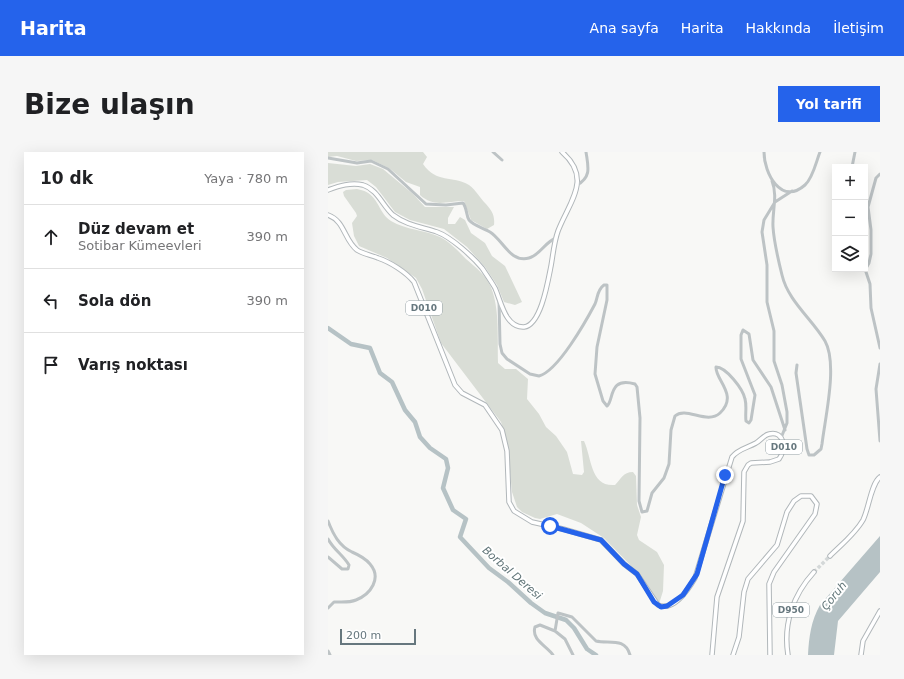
<!DOCTYPE html>
<html lang="tr">
<head>
<meta charset="utf-8">
<style>
  body { margin:0; font-family:"DejaVu Sans",sans-serif; background:#f6f6f6; color:#202124 }
  .controls { position:absolute; right:12px; top:12px; display:grid; overflow:hidden; border-radius:0px; box-shadow:0 4px 16px #0002 }
  .controls button { width:36px; height:36px; display:grid; place-items:center; padding:0; border:0; border-bottom:1px solid #e0e0e0; background:#fff; color:#202124; font:20px sans-serif }
  .scale { position:absolute; left:12px; bottom:10px; width:76px; box-sizing:border-box; padding-left:4px; border:2px solid #66777e; border-top:0; font-size:11px; line-height:14px; white-space:nowrap; color:#66777e; -webkit-text-stroke:3px #fff; paint-order:stroke }
  .stop { position:absolute; width:12px; height:12px; margin:-9px; border:3px solid #2563eb; border-radius:50%; background:#fff }
  .stop.end { background:#2563eb; border-color:#fff; box-shadow:0 1px 4px #0008 }
  .list { margin:0; padding:0; list-style:none }
  h2 { display:flex; justify-content:space-between; align-items:center; height:52px; margin:0; padding:0 16px; font-size:17px }
  h2 small { font-size:13px; font-weight:400; color:#757577 }
  .list li { display:grid; grid-template-columns:26px 1fr auto; gap:12px; align-items:center; box-sizing:border-box; height:64px; padding:0 16px; border-top:1px solid #e0e0e0 }
  .list b { display:block; font-size:15px; white-space:nowrap }
  .list p { margin:0; font-size:13px; white-space:nowrap; color:#757577 }
  .list em { font-size:13px; font-style:normal; color:#757577 }
  .icon { flex:none; width:22px; height:22px; fill:none; stroke:currentColor; stroke-width:2; stroke-linecap:round; stroke-linejoin:round }
  .map { position:relative; flex:none; width:552px; height:503px; overflow:hidden; border-radius:0px }
  header { display:flex; align-items:center; gap:24px; box-sizing:border-box; height:56px; padding:0 20px; background:#2563eb; color:#fff }
  header strong { font-size:19px }
  nav { display:flex; gap:22px; margin-inline-start:auto; font-size:14px }
  .intro { display:flex; align-items:center; justify-content:space-between; box-sizing:border-box; height:96px; padding:0 24px }
  h1 { margin:0; font-size:28px }
  .button { padding:10px 18px; border-radius:0px; background:#2563eb; color:#fff; font-size:14px; font-weight:700 }
  main { display:flex; gap:24px; padding:0 24px }
  aside { flex:1; background:#fff; border-radius:0px; box-shadow:0 4px 16px #0002 }
  .map>svg:first-child { display:block }
</style>
</head>
<body>
<header>
<strong>Harita</strong>
<nav><a>Ana sayfa</a><a>Harita</a><a>Hakkında</a><a>İletişim</a></nav>
</header>
<div class="intro"><h1>Bize ulaşın</h1><a class="button">Yol tarifi</a></div>
<main>
<aside>
<h2>10 dk<small>Yaya · 780 m</small></h2>
<ul class="list">
<li><svg class="icon" aria-label="ahead" viewBox="0 0 24 24"><path d="M12 20V5M6 11l6-6 6 6"/></svg><div><b>Düz devam et</b><p>Sotibar Kümeevleri</p></div><em>390 m</em></li>
<li><svg class="icon" aria-label="left" viewBox="0 0 24 24"><path d="M17 20v-9H6M10 6l-5 5 5 5"/></svg><div><b>Sola dön</b></div><em>390 m</em></li>
<li><svg class="icon" aria-label="arrive" viewBox="0 0 24 24"><path d="M6 21V4h12l-3 4 3 4H6"/></svg><div><b>Varış noktası</b></div></li>
</ul>
</aside>
<div class="map">
<svg width="552" height="503" viewBox="0 0 552 503">
  <rect width="100%" height="100%" fill="#f8f8f6"/>
  <!-- green -->
  <path fill="#d9ddd6" d="M0 0H95L99 5 95 12C109 32 124 23 141 33 148 38 152 46 158 52 164 59 167 63 166 73L159 77 143 68 136 49C119 49 106 56 92 43V35L78 30 61 16 44 8 28 9 9 4 0 5Z
    M0 11 28 14 42 12 55 17 85 42 97 55H126L120 66V72H127L132 65 137 68 143 81 157 91 164 104 177 114 194 150 187 153 176 150 169 133 157 115 139 95 116 77 82 68 67 60 48 35 39 28 10 30 0 33Z
    M29 37C52 41 48 59 63 69 78 78 97 78 112 85 122 90 130 99 138 107 145 113 154 120 159 128 173 149 169 187 170 211L177 217H188L200 227 199 247 211 262 218 275 228 284 239 300 245 322 254 323 256 320 253 289H256C264 306 262 335 287 333 293 327 295 320 305 320L308 324 309 353 313 365 309 383 311 388 329 400 336 413 335 439 331 452 311 422 276 386 253 371 229 362 212 367 207 366 194 360 189 355 184 340 179 289 173 270 113 191 94 137 88 126 59 106 31 94 26 84 24 71 29 64 28 61 16 44 15 40 18 38Z"/>
  <!-- water -->
  <path fill="#b6c2c5" d="M552 384V420L510 469 506 503H480C481 485 483 469 492 453Z"/>
  <g fill="none" stroke-linecap="round" stroke-linejoin="round">
    <!-- river -->
    <path stroke="#b6c2c5" stroke-width="4.5" d="M0 176 23 192 42 196 52 221 64 230 77 258 87 270 92 285 102 296 118 307 120 316 115 336 125 358 138 367 132 385 161 416 180 430 203 451 217 461 238 468 246 476 259 497 268 503"/>
    <!-- major-tunnel -->
    <path stroke="#d4d8d8" stroke-width="3.5" stroke-dasharray="3.5 2" stroke-linecap="butt" d="M486 420 502 404"/>
    <defs>
      <path id="major" d="M0 38C11 34 23 30 35 33 50 38 54 53 65 63 78 73 94 75 109 80 123 85 145 105 154 116 158 122 163 129 167 136 173 149 177 176 196 175 213 173 220 129 223 114 225 103 226 90 230 79 241 50 265 27 234 0
        M0 63C17 69 16 88 29 98 35 102 43 103 50 106 62 110 78 120 86 130L127 233 134 241 157 253 174 278 179 299 181 350 186 359 204 370 235 377 273 388 296 412 309 422 330 453C346 460 360 438 367 426L404 305C410 297 419 296 428 291 433 288 436 283 441 282 457 278 458 298 451 307L442 310 423 311 420 313 416 320 415 369 389 445 384 503
        M502 404C513 393 527 382 535 368 541 356 543 332 552 325
        M405 503 411 485 416 440 420 427 449 393 459 360 466 349 473 344H483L489 352 487 362 446 420 441 432 442 503
        M460 503C455 472 465 443 486 420
        M533 503 535 489 552 459"/>
    </defs>
    <!-- major casing -->
    <use href="#major" stroke="#b1b7ba" stroke-width="5.5"/>
    <!-- minor -->
    <path stroke="#bdc3c5" stroke-width="3" d="M165 0 174 8
      M436 0C436 21 453 54 477 33 485 26 488 10 492 0
      M0 6 29 11 43 9 60 17 98 52 118 53 135 51C139 56 138 63 141 68 146 74 156 76 162 80 175 88 182 111 201 106 212 103 217 90 228 86
      M524 15 527 0
      M444 29C450 44 444 59 445 75 446 90 450 107 454 123 460 149 484 167 497 189 510 212 497 266 494 292L493 297 486 303H481L479 297 468 221 469 213
      M249 33C264 25 260 14 258 0
      M537 117 542 132 543 156 552 196
      M537 118 541 111 543 102V78L540 55 548 26 552 22
      M171 149 172 192 174 201 179 207 202 222 211 224C230 219 258 169 267 152 270 145 269 138 276 133H279V148L269 195 267 222 275 249 279 254C286 249 280 224 307 232L309 235 312 266 311 349 314 360 319 359 324 341 336 326 341 312 343 278 347 264C358 254 379 273 392 261 411 243 387 228 388 215 398 215 415 237 417 247 419 254 417 262 418 269L421 271 423 268 427 243 413 207V183L415 178 421 182 425 208 443 235 457 278
      M552 212 548 237 552 289
      M453 286 459 271V260L454 233 446 209V179L439 150V113L434 80 436 68 447 50 464 39
      M0 369C5 382 11 394 24 400 31 403 37 406 42 412 54 426 43 442 28 448 21 451 14 450 6 450L0 456
      M0 387C6 398 15 403 21 413L20 417H14L0 405
      M0 499 2 503
      M225 503C219 494 203 488 207 475L212 473 227 479
      M245 503 237 487 227 479 230 461 244 465 268 489C281 492 297 485 302 503"/>
    <!-- major -->
    <use href="#major" stroke="#fff" stroke-width="3.5"/>
  </g>
  <g fill="none" stroke-linecap="round" stroke-linejoin="round">
    <!-- route -->
    <path stroke="#2563eb" stroke-width="5" d="M222 374 273 388 296 412 309 422 326 450 333 455 339 454 355 443 369 422 397 323"/>
  </g>
  <g text-anchor="middle" dominant-baseline="central" stroke-width="4" stroke-linejoin="round" paint-order="stroke">
    <!-- shield labels -->
    <g fill="#fff" stroke="#94a0a5" stroke-width="1">
      <rect x="78" y="149" width="36" height="14" rx="3"/>
      <rect x="438" y="288" width="36" height="14" rx="3"/>
      <rect x="445" y="451" width="36" height="14" rx="3"/>
    </g>
    <g font-size="9" font-weight="bold" fill="#66777e">
      <text x="96" y="156">D010</text>
      <text x="456" y="295">D010</text>
      <text x="463" y="458">D950</text>
    </g>
    <!-- water labels -->
    <g font-size="11" font-style="italic" fill="#617578" stroke="#fff">
      <text transform="translate(184 421) rotate(41)">Borbal Deresi</text>
      <text transform="translate(506 444) rotate(-51)">Çoruh</text>
    </g>
  </g>
</svg>
<div class="controls">
<button>+</button>
<button>−</button>
<button><svg class="icon" aria-label="layers" viewBox="0 0 24 24"><path d="M12 4l9 5-9 5-9-5zM3 14l9 5 9-5"/></svg></button>
</div>
<div class="scale">200 m</div>
<div class="stop" style="left:222px;top:374px"></div>
<div class="stop end" style="left:397px;top:323px"></div>
</div>
</main>
</body>
</html>
